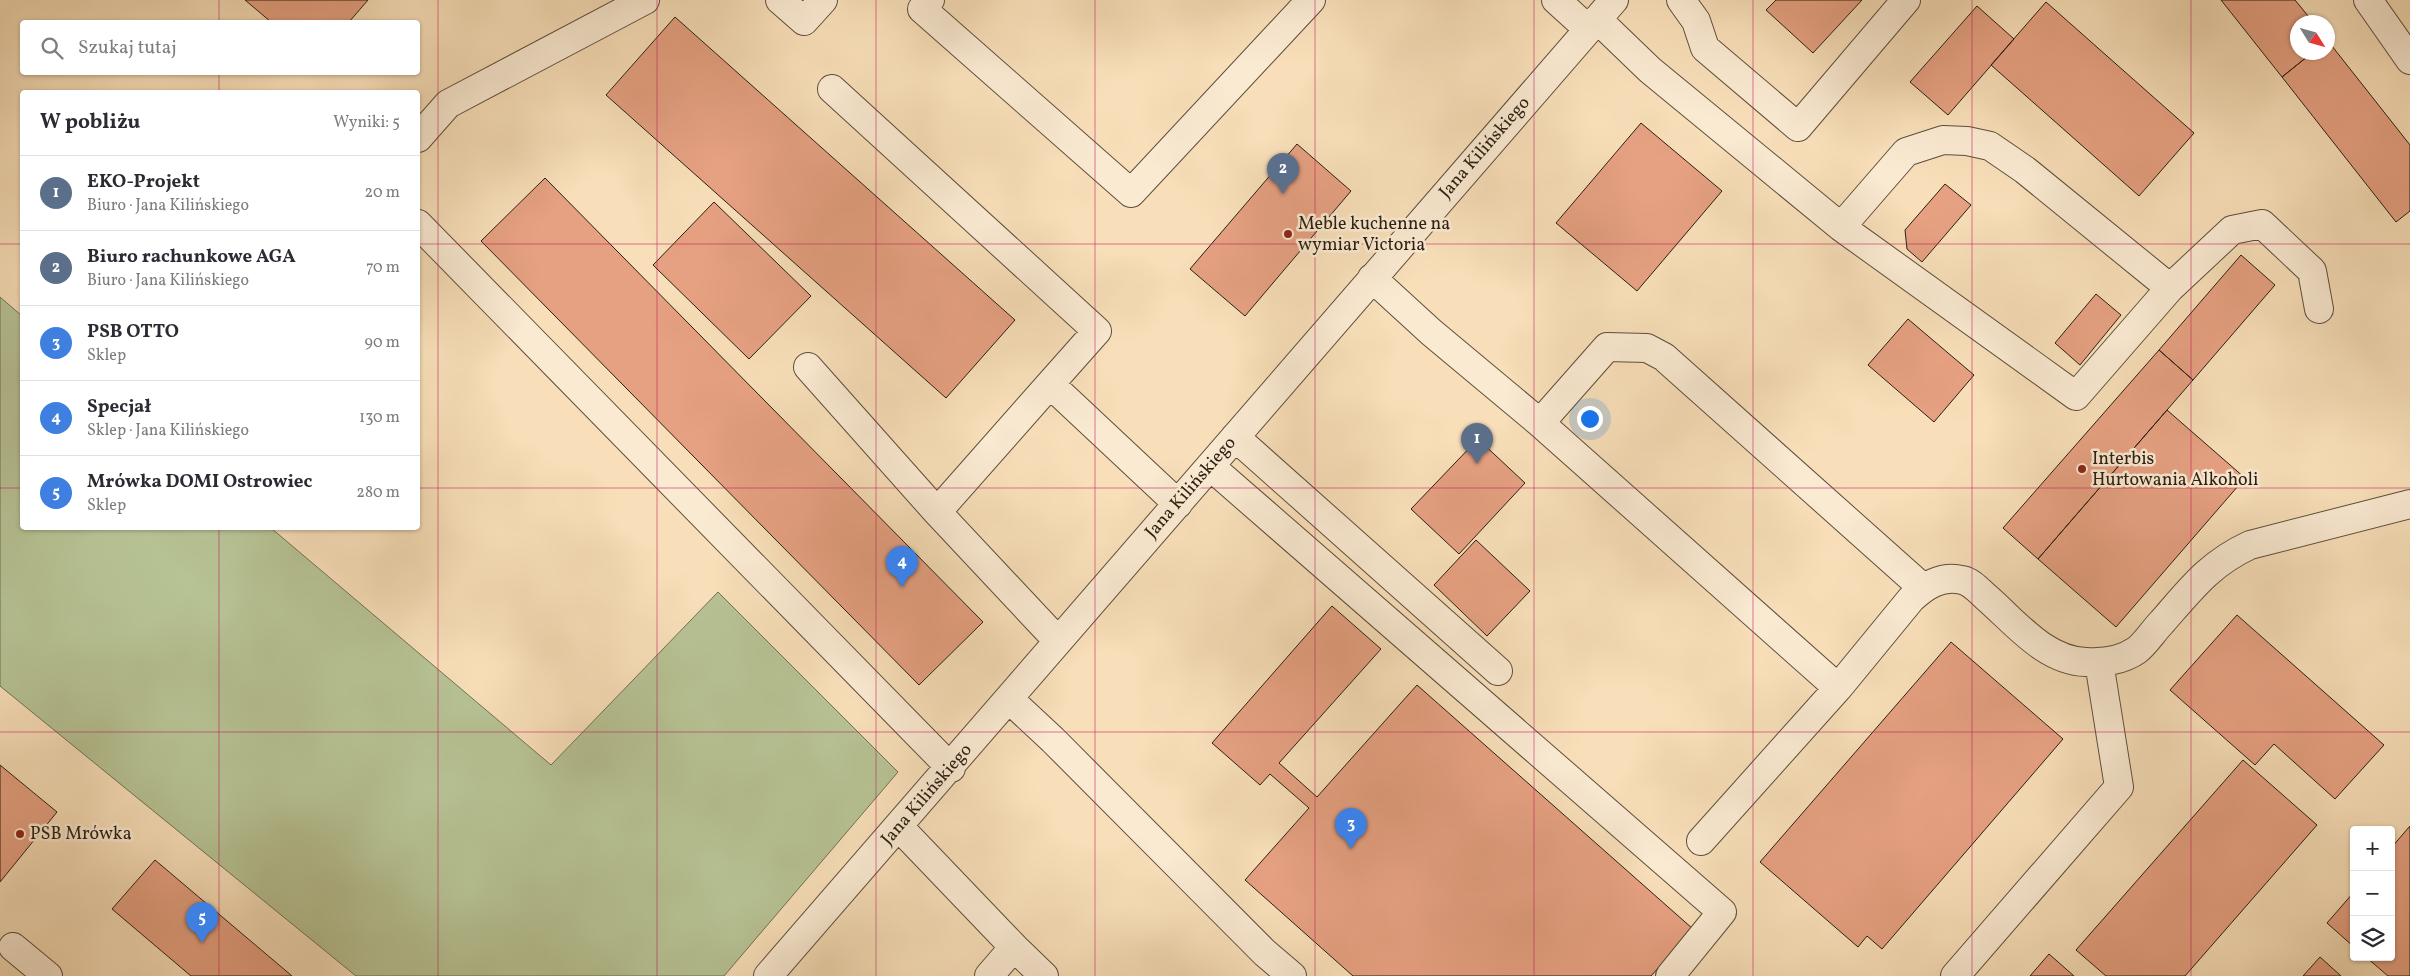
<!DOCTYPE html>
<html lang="pl">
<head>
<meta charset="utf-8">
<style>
  body { margin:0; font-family:Vollkorn,serif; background:#f7f7f7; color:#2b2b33 }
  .controls { position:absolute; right:15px; bottom:15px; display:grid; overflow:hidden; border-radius:5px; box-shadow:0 1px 4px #0004 }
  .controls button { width:45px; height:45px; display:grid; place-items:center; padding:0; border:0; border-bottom:1px solid #e1e1e2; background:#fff; color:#2b2b33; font:25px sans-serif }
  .compass { position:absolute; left:2290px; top:15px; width:45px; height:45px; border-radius:50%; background:#fff; box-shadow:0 1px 4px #0004; rotate:127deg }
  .you { position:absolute; left:1589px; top:418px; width:18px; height:18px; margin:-12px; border:4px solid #fff; border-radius:50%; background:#1a73e8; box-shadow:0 0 0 8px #1a73e833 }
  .badge { display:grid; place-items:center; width:32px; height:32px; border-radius:50%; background:#1a73e8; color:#fff; font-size:16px; font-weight:700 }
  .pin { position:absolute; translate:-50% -41px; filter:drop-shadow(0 1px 2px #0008) }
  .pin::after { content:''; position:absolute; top:26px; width:18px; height:15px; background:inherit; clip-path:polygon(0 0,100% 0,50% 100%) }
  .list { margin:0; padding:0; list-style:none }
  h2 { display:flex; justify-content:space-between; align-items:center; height:65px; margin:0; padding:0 20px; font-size:21px }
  h2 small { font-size:16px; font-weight:400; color:#7c7c81 }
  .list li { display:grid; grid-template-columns:32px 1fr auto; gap:15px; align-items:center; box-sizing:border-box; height:75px; padding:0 20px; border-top:1px solid #e1e1e2 }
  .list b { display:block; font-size:19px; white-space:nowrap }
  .list p { margin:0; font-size:16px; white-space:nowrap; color:#7c7c81 }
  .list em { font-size:16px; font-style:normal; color:#7c7c81 }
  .icon { flex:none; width:28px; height:28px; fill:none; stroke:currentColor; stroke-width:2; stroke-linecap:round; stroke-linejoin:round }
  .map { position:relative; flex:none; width:2410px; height:976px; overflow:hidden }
  .search { position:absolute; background:#fff; box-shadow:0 1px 4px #0004; left:20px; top:20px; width:400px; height:55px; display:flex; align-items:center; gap:12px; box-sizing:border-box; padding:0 18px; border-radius:5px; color:#7c7c81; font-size:19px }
  .panel { position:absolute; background:#fff; box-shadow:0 1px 4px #0004; left:20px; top:90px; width:400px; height:440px; border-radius:5px }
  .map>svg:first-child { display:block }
</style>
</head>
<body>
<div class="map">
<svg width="2410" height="976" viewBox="0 0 2410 976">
  <rect width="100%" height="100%" fill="#f8dfb9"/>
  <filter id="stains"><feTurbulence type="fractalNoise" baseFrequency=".004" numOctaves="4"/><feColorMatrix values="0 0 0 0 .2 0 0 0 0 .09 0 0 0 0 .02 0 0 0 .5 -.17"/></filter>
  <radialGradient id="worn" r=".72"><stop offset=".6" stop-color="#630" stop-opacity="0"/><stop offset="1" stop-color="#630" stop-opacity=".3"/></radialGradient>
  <!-- green -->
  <path fill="#b7c395" stroke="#717053" d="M0 297 22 316V528H271L551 765 718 592 898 772 724 976H356L0 686Z"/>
  <!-- building -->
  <path fill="#e6a182" stroke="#2b1e11" d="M245 0H368L349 22H271Z
    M1776 0H1862L1813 53 1766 10Z
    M2221 0H2295L2313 22H2298V52H2313L2282 77Z
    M2046 2 2194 133 2139 196 1991 65Z
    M1977 6 2014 39 1948 115 1910 82Z
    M675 17 1015 320 946 398 606 95Z
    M2328 41 2410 145V211L2396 222 2282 77 2313 52H2328Z
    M1641 123 1722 191 1637 291 1556 223Z
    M1297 144 1351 191 1245 316 1190 269Z
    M545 178 983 622 919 685 481 241Z
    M1945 184 1971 205 1922 262 1907 249 1905 230Z
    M714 202 811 296 749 359 653 265Z
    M2241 255 2275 285 2193 380 2159 350Z
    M2096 294 2121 315 2080 365 2055 343Z
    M1908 319 1974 375 1934 422 1868 365Z
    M2159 350 2193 380 2038 559 2003 528Z
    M2167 410 2245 478 2116 627 2038 559Z
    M1478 439 1525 483 1459 554 1411 509Z
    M1476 540 1530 591 1487 636 1434 585Z
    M1332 606 1381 649 1279 763 1317 797 1417 685 1693 929 1651 976H1353L1245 880 1309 808 1270 774 1260 785 1212 743Z
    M2237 615 2384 745 2335 799 2274 744 2255 765 2170 690Z
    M1951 642 2063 739 1882 949 1867 936 1858 947 1760 862Z
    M2243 760 2317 825 2185 976H2106L2076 950Z
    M0 765 57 812 0 882Z
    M2410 826V976H2388L2366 957H2391V848Z
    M155 860 292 976H191L112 909Z
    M2354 892V947L2327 923Z
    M2049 954 2074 976H2030Z
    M2320 957 2341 976H2303Z"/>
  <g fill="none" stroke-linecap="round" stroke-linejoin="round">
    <defs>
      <path id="minor" d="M780 0 804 21 823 0
        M930 0 922 9 1131 193 1311 0
        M1556 0 1588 29
        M1681 0 1696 21 1705 48 1798 127 1906 0
        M2368 0 2410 60
        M1597 19 1650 70 1841 227 2076 396 2170 288 2025 170 1990 146 1967 141 1943 140 1906 152 1841 227
        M832 89 1097 331 1050 384
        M418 138 448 104 645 0
        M418 224 951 768
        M1372 278 1431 332 1540 423 1838 688 1911 599C1925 586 1941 575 1962 580 1972 582 1979 591 1986 597 2015 622 2045 661 2086 662 2103 663 2123 660 2137 650 2146 643 2154 630 2162 622 2191 589 2209 564 2250 545L2410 504
        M2170 288 2232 230 2262 224 2312 271 2319 309
        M808 367 937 512
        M1540 423 1607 347 1647 348 1664 357 1923 588
        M1235 437 1498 671
        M1210 466 1722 912 1670 976
        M1058 641 937 512 1050 384 1178 504
        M1009 699 1053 740 1265 953 1292 976
        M899 827 1014 947 989 976
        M1701 841 1838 688
        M13 947 48 976
        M1014 947 1044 976
        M768 976 1614 0
        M1955 976 2119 787 2099 662"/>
    </defs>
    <!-- minor casing -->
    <use href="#minor" stroke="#5e4e3b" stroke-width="30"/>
    <!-- minor -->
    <use href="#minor" stroke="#faead2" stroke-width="28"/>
  </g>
  <!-- grid -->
  <path fill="none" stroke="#c2185b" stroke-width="1" stroke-opacity="0.55" d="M219 0V22M438 0V976M657 0V976M876 0V976M1095 0V976M1315 0V976M1534 0V976M1753 0V976M1972 0V976M2191 0V976M219 72V92M0 244H22M418 244H2410M0 488H22M418 488H2410M219 528V976M0 732H2410"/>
  <!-- markers -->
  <g fill="#8f2418" stroke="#faead2" stroke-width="2">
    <circle cx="1288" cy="234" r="5"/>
    <circle cx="2082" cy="469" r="5"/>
    <circle cx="20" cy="834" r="5"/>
  </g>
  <g text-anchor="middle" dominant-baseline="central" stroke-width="5" stroke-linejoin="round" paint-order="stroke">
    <!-- street labels -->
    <g font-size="18" fill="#2b1e11" stroke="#faead2">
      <text transform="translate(1485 148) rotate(-49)">Jana Kilińskiego</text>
      <text transform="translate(1191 488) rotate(-49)">Jana Kilińskiego</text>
      <text transform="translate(927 795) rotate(-49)">Jana Kilińskiego</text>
    </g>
    <!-- poi labels -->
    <g font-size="18" fill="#2b1e11" stroke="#faead2" text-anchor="start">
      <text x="1298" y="224">Meble kuchenne na<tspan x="1298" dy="21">wymiar Victoria</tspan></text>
      <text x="2092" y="459">Interbis<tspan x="2092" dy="21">Hurtowania Alkoholi</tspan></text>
      <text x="30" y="834">PSB Mrówka</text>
    </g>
  </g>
  <rect width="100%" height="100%" filter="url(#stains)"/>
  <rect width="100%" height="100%" fill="url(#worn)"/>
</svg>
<div class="controls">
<button>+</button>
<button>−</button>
<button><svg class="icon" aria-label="layers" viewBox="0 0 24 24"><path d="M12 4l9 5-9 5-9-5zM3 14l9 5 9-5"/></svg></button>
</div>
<svg class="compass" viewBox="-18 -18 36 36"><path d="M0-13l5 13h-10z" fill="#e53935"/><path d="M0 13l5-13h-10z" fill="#7c7c81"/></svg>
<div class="you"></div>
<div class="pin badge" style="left:1477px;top:464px;background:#5c6f8a">1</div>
<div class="pin badge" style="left:1283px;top:194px;background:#5c6f8a">2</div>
<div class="pin badge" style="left:1351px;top:849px;background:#3f7fe0">3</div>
<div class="pin badge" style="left:902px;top:587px;background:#3f7fe0">4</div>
<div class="pin badge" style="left:202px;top:943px;background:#3f7fe0">5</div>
<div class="search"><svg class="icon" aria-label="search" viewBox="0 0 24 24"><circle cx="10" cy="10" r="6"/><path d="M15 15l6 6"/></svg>Szukaj tutaj</div>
<section class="panel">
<h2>W pobliżu<small>Wyniki: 5</small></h2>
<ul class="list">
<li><span class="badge" style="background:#5c6f8a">1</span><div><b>EKO-Projekt</b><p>Biuro · Jana Kilińskiego</p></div><em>20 m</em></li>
<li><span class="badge" style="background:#5c6f8a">2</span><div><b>Biuro rachunkowe AGA</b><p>Biuro · Jana Kilińskiego</p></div><em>70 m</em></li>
<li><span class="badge" style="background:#3f7fe0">3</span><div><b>PSB OTTO</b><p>Sklep</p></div><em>90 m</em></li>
<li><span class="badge" style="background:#3f7fe0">4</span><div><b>Specjał</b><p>Sklep · Jana Kilińskiego</p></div><em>130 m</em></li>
<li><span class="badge" style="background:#3f7fe0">5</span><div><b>Mrówka DOMI Ostrowiec</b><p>Sklep</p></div><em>280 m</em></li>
</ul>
</section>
</div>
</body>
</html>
